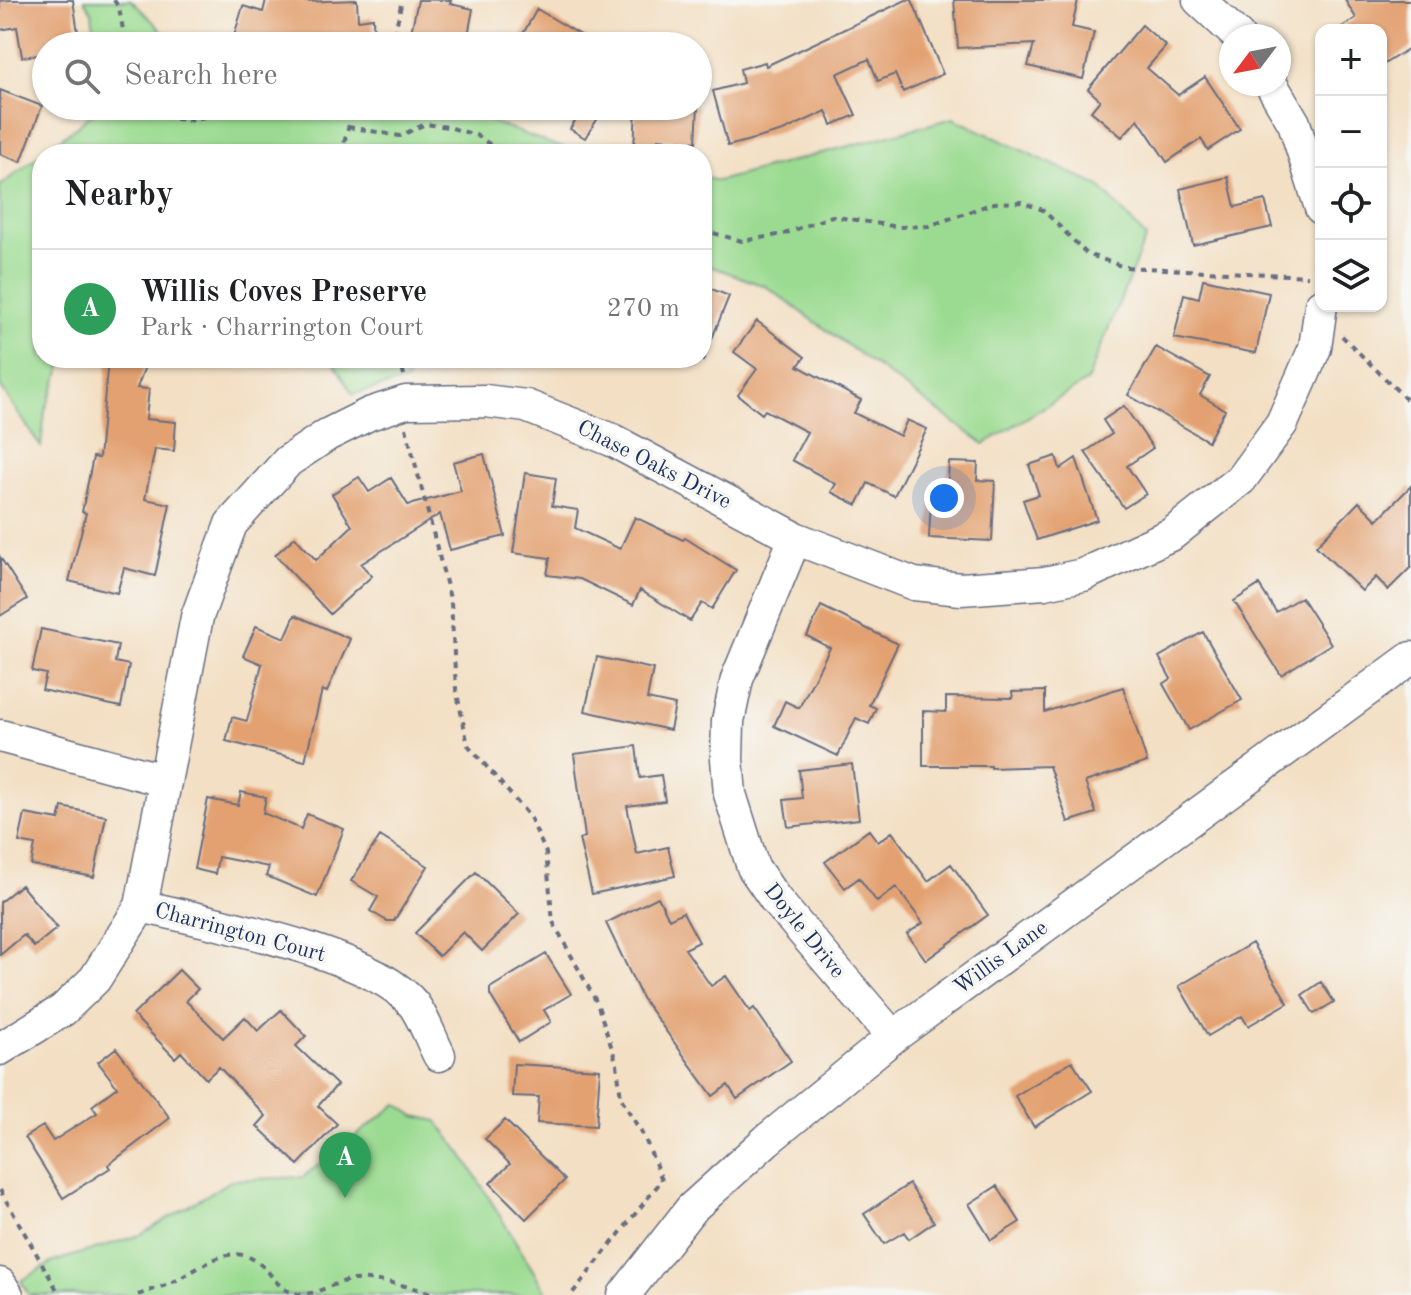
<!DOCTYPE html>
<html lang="en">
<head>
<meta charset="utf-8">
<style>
  body { margin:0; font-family:"Old Standard TT",serif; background:#f2f2f2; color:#202124 }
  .controls { position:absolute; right:24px; top:24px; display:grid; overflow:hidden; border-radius:16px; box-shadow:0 2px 6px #0004 }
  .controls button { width:72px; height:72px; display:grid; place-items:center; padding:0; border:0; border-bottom:2px solid #e0e0e0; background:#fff; color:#202124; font:40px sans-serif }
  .compass { position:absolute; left:1219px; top:24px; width:72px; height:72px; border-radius:50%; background:#fff; box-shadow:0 2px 6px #0004; rotate:238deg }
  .you { position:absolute; left:944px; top:498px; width:28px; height:28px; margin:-20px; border:6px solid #fff; border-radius:50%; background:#1a73e8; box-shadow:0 0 0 12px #1a73e833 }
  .badge { display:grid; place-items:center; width:52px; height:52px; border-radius:50%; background:#d93025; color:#fff; font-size:26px; font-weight:700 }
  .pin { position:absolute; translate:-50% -66px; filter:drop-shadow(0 2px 4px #0008) }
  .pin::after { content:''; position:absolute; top:42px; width:28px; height:24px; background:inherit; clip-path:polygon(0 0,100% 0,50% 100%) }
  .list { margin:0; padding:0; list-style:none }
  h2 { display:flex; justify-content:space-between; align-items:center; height:104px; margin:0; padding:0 32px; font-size:34px }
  h2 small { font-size:26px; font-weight:400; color:#757577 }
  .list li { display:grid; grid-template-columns:52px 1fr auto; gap:24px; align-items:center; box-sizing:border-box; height:120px; padding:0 32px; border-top:2px solid #e0e0e0 }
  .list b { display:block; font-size:30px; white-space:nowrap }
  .list p { margin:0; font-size:26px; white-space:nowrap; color:#757577 }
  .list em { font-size:26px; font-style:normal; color:#757577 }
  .icon { flex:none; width:44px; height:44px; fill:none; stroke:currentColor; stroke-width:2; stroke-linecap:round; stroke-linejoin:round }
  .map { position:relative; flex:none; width:1411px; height:1295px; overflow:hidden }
  .search { position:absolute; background:#fff; box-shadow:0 2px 6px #0004; left:32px; top:32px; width:680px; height:88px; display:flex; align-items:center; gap:20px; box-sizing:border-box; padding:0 28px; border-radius:44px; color:#757577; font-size:30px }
  .panel { position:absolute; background:#fff; box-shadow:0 2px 6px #0004; left:32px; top:144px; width:680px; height:224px; border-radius:32px }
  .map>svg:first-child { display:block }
</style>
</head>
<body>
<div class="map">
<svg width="1411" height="1295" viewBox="0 0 1411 1295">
  <rect width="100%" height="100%" fill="#f6f6f2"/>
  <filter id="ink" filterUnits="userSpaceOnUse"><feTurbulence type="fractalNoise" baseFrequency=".0125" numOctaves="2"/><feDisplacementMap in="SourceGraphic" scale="16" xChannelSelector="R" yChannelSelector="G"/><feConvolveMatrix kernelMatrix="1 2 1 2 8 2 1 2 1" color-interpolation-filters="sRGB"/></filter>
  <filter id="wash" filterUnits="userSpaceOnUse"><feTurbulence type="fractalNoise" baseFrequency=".006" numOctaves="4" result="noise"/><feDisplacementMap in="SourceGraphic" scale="32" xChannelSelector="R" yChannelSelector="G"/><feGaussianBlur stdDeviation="1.8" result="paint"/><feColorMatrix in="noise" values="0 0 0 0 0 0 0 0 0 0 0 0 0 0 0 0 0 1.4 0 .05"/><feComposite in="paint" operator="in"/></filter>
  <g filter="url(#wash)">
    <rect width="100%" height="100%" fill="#f3dfc3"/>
    <!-- green -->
    <path fill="#9bdb91" stroke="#5b8578" stroke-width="2" d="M84 0H131L178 46H96L92 13Z
      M97 106H413L465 112 557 146 595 154H411L398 149 387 154H42V358H65L45 411 41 447 0 386V186L97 110Z
      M953 118 1099 186 1146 237 1087 381 984 444 767 287 702 263V177L718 181Z
      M331 358H409L407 381 353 394Z
      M397 1104 415 1116 437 1121 463 1155 548 1295H29L21 1281 53 1262 140 1235 232 1180 303 1177Z"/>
    <g id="blocks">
      <!-- building -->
      <path fill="#e3a171" d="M9 0H73L80 46H46V54L22 57 17 27 0 30V1Z
        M266 0H303L302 2 357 0 358 20 373 18 374 46H231L243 6 263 12Z
        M418 0H451L450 4 473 9 466 46H408Z
        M906 0H912L943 74 903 92 895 74 878 81 869 59 837 74 856 115 832 125 826 111 783 131 728 146 713 91 743 83 740 69 765 62 766 66Z
        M954 0H1078L1072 27 1094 32 1083 79 1028 66 1034 44 958 48Z
        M1345 0H1411V47L1381 66V30H1337L1356 18Z
        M537 9 599 46H516Z
        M1142 25 1166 46 1147 68 1178 95 1205 77 1240 129 1208 150 1201 139 1167 162 1138 119 1122 137 1091 111 1100 100 1088 89Z
        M0 90 42 106 21 162 0 154Z
        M584 106H606L585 138 570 129Z
        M636 106H698L696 142 658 139 657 152 634 150Z
        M1228 177 1235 207 1265 200 1272 227 1193 245 1180 189Z
        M1203 279 1269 293 1256 353 1174 338 1184 294 1199 298Z
        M702 285 729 296 703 361H702Z
        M757 321 805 357 798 366 861 400 854 413 900 436 907 420 927 429 894 496 868 483 857 505 831 492 836 484 792 460 807 432 765 410 762 414 738 395 757 369 734 352Z
        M1156 347 1210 377 1200 395 1225 410 1208 441 1128 395Z
        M108 358H148L137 388 149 389 146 419 176 422 174 451 155 449 145 499 170 504 155 576 124 568 117 593 69 581 86 513 82 512 93 457 99 458Z
        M1124 406 1153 448 1127 466 1146 494 1124 508 1085 452 1112 434 1103 420Z
        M484 454 505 536 450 550 440 514 361 564 372 576 330 614 275 555 295 537 316 560 352 526 332 494 359 477 369 492 391 478 408 505 461 491 453 462Z
        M1056 456 1060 469 1076 458 1097 520 1037 540 1023 500 1039 495 1029 465Z
        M949 462 978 463 977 480 995 481 992 541 929 538 931 497 947 498Z
        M525 473 556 478 552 506 578 510 575 528 620 549 635 517 683 540 685 538 736 570 712 609 702 603 690 621 640 590 633 605 580 579 547 575 550 558 513 553Z
        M1411 486V567L1388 590 1376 577 1362 591 1316 546 1359 502 1377 520Z
        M0 557 27 599 0 616Z
        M1259 585 1276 612 1301 597 1331 644 1281 675 1234 601Z
        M821 606 898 644 869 705 876 708 869 724 856 718 838 756 774 726 785 701 799 708 830 648 807 636Z
        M295 615 350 639 327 692 322 690 305 761 226 741 232 717 247 721 262 664 243 656 256 626 285 638Z
        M41 629 118 645 115 662 129 665 121 707 42 690 46 674 32 671Z
        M1203 632 1242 700 1189 730 1163 684 1171 679 1159 657Z
        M597 657 653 669 647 699 675 705 670 730 585 711Z
        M1123 687 1147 762 1085 782 1096 813 1068 822 1049 766 991 768V766H923V711L946 712V697L1013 698 1012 692 1045 691V712Z
        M636 746 640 778 661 775 665 801 627 806 637 854 668 847 675 876 592 894 579 839 585 837 574 754Z
        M852 764 859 819 788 827 784 800 802 798 799 770Z
        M241 792 266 797 263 813 301 829 307 814 344 829 317 897 266 876 269 867 218 857 215 874 194 869 208 799 238 805Z
        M62 807 106 816 94 877 31 865 35 845 19 842 25 814 59 820Z
        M869 830 878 842 892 832 928 881 951 864 988 915 926 960 907 934 923 923 896 887 877 902 859 878 845 888 825 862Z
        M380 836 428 866 394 921H387L370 911 378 897 351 881Z
        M476 872 519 914 482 951 463 932 439 956 415 933Z
        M21 885 57 928 34 947 24 935 0 955V902Z
        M658 897 669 919 683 912 699 942 685 949 711 986 726 976 750 1011 754 1008 791 1061 737 1099 728 1085 713 1096 642 998 606 923Z
        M1252 943 1288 1003 1248 1026 1242 1016 1208 1036 1179 986Z
        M546 954 571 994 544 1010 551 1022 519 1042 490 995V988Z
        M179 970 198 989 186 1001 223 1038 245 1017 258 1031 281 1010 306 1036 296 1046 337 1085 318 1106 337 1124 298 1165 257 1126 266 1116 219 1067 206 1079 181 1052 175 1058 133 1015Z
        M1321 982 1334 1002 1314 1014 1302 995Z
        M116 1048 170 1118 108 1165 110 1168 63 1198 25 1137 43 1126 53 1141 97 1113 92 1106 117 1087 98 1062Z
        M1072 1061 1092 1091 1034 1127 1015 1096Z
        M514 1064 600 1069 596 1126 537 1123 539 1097 512 1096Z
        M505 1120 565 1180 526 1219 490 1183 510 1164 485 1139Z
        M909 1184 934 1222 909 1239 904 1232 884 1244 864 1214Z
        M997 1186 1020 1222 991 1240 969 1204Z"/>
    </g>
  </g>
  <g filter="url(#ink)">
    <use href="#blocks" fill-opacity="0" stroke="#676d81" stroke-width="2"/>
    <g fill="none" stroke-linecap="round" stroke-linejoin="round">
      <defs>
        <path id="minor" d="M1199 0 1238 36
          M1271 84 1294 123 1321 208
          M795 538 737 679 728 721 727 759 730 794 753 867 775 899 893 1037
          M0 736 163 780
          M141 906C207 922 374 953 414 1005 424 1019 431 1039 439 1055
          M0 1049 63 1010 95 979 141 906 197 617 231 524 288 461 327 435 369 414 406 402 485 401 526 406 612 440 795 538 914 584 961 589 1045 583 1083 575 1172 534 1241 479 1282 423 1315 348 1321 305
          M0 1284 7 1295
          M624 1295 691 1209 767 1140 893 1037 1411 658"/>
      </defs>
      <!-- minor casing -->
      <use href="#minor" stroke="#676d81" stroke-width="35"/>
      <!-- path -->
      <path stroke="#676d81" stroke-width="4" stroke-dasharray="6 6" stroke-linecap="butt" d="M114 0 119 8 126 46
        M392 46 402 0
        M155 106C182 134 211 112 242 106
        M331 106 352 114
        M348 127 400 136 425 124 448 127 476 135 504 154
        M341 154 352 114 359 106
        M702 230 742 241 784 234 832 216 898 227 929 226 994 203 1021 202 1043 210 1087 254 1124 267 1308 276
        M1342 336 1411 404
        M400 358 404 375
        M406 428 451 602 456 689 468 745 530 817 546 853 553 922 597 1003 617 1064 621 1098 645 1139 662 1180 571 1295
        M0 1190 60 1295
        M138 1295C150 1290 162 1287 173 1282 201 1269 231 1238 261 1265 275 1277 279 1292 299 1294 316 1295 331 1284 346 1281 370 1276 414 1287 437 1295"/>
      <!-- minor -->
      <use href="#minor" stroke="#fff" stroke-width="32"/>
    </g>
  </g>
  <g text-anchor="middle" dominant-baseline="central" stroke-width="7" stroke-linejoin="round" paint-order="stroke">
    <!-- street labels -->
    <g font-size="22" fill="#1b2f5e" stroke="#f6f6f2">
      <text transform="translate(654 465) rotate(27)">Chase Oaks Drive</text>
      <text transform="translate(804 931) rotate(51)">Doyle Drive</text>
      <text transform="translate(240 933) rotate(15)">Charrington Court</text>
      <text transform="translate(1001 958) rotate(-36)">Willis Lane</text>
    </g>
  </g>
</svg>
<div class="controls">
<button>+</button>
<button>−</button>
<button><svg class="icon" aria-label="locate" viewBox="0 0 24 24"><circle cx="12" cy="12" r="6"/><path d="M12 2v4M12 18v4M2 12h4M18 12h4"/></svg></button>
<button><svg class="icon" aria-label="layers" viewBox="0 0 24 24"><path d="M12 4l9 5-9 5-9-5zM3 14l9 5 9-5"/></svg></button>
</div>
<svg class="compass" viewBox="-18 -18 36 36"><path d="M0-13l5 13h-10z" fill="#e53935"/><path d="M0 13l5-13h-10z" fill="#757577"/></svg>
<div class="you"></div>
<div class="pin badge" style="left:345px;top:1198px;background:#2e9e5b">A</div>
<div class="search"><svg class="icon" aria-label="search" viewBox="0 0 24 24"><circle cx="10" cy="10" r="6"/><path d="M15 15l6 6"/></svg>Search here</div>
<section class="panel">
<h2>Nearby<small></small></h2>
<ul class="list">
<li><span class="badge" style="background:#2e9e5b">A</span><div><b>Willis Coves Preserve</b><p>Park · Charrington Court</p></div><em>270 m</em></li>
</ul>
</section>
</div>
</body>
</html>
